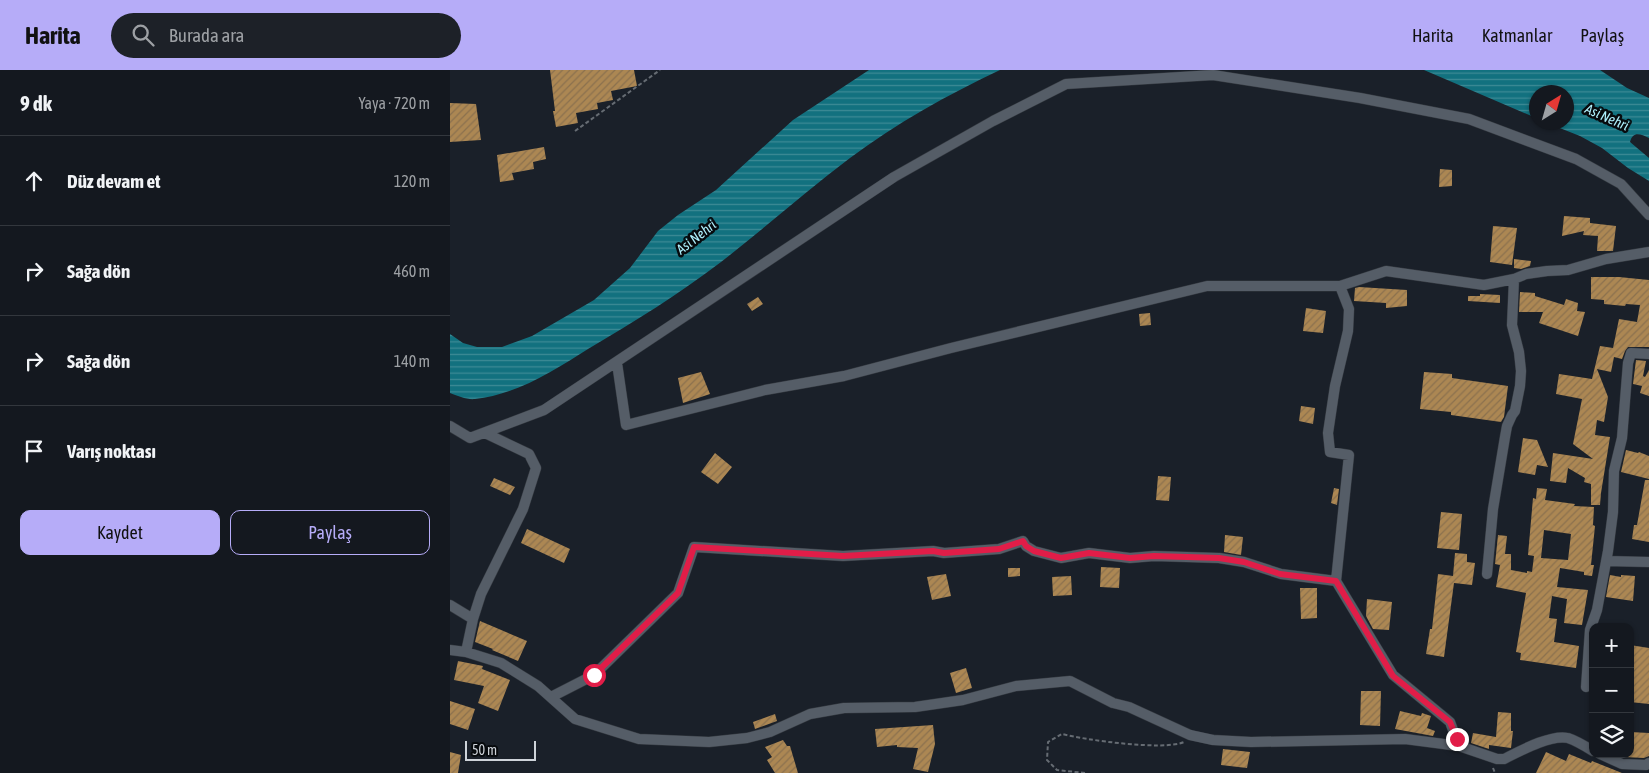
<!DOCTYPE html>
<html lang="tr">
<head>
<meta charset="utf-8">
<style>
  body { margin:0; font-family:"Asap Condensed",sans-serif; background:#1d2128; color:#f1f3f6 }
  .controls { position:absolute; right:15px; bottom:15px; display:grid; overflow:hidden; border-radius:10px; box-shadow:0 1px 4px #0004 }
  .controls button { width:45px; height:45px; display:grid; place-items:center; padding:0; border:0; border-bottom:1px solid #33373d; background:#14181f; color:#f1f3f6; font:25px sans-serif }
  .compass { position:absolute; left:1079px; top:15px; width:45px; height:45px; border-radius:50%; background:#14181f; box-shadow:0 1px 4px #0004; rotate:37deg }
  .scale { position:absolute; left:15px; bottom:12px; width:71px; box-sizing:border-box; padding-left:5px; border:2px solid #ced3d9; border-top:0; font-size:14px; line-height:18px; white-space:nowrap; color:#ced3d9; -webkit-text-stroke:4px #070a0d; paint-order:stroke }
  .stop { position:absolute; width:15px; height:15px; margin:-11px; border:4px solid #e11d48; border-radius:50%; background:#fff }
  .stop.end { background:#e11d48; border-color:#fff; box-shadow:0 1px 5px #0008 }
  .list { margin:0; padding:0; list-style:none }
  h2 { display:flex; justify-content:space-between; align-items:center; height:65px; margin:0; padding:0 20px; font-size:21px }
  h2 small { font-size:16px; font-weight:400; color:#9da0a4 }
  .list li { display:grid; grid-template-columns:32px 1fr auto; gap:15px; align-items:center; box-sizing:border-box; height:90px; padding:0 20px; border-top:1px solid #33373d }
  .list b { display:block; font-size:19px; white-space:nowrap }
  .list em { font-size:16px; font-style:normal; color:#9da0a4 }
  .actions { display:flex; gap:10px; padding:15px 20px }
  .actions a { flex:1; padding:11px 0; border:1px solid #b6acf8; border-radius:10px; text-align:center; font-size:18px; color:#b6acf8 }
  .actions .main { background:#b6acf8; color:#111 }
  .icon { flex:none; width:28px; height:28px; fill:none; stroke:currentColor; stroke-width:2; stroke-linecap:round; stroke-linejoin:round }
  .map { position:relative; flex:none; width:1199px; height:703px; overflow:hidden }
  header { display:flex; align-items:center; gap:30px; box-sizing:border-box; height:70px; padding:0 25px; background:#b6acf8; color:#111 }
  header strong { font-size:24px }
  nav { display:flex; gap:28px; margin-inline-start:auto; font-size:18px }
  .search { width:350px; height:45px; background:#1d2128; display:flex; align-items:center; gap:12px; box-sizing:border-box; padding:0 18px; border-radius:28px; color:#9da0a4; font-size:19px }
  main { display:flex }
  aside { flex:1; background:#14181f }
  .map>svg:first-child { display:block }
</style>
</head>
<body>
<header>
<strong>Harita</strong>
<div class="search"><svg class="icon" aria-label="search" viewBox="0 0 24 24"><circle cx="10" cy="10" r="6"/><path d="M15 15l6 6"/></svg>Burada ara</div>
<nav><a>Harita</a><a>Katmanlar</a><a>Paylaş</a></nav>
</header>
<main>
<aside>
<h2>9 dk<small>Yaya · 720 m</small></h2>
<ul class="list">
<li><svg class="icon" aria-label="ahead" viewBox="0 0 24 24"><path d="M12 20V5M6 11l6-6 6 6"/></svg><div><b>Düz devam et</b></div><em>120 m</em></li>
<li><svg class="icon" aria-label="right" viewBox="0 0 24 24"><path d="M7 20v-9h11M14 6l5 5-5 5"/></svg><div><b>Sağa dön</b></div><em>460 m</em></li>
<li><svg class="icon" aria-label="right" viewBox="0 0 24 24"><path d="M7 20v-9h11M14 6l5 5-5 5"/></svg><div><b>Sağa dön</b></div><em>140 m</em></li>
<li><svg class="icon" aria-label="arrive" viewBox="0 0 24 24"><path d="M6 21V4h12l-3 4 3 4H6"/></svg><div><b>Varış noktası</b></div></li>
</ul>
<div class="actions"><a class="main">Kaydet</a><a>Paylaş</a></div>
</aside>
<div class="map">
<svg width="1199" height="703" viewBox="0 0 1199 703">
  <defs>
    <pattern id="water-rules" width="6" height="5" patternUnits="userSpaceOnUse" patternTransform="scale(1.25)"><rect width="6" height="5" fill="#12717f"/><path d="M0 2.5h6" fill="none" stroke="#3e8b96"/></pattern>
    <pattern id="building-hatch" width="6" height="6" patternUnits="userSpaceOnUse" patternTransform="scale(1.25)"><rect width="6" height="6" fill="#ac8753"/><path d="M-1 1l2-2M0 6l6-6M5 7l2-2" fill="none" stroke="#8b714e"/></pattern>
  </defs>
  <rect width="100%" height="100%" fill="#1a2029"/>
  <!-- water -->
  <path fill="url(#water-rules)" d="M419 0H550C497 25 447 53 400 88 356 121 315 158 271 192 229 224 184 252 138 279 105 300 66 325 25 329 18 330 7 326 0 323V264L13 273 27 277H52L82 266 144 230 180 198 208 161 228 145 266 120 343 50Z
    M974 0H1150L1177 18 1199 28V68C1190 64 1183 61 1180 72L1199 88V111L1178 98 1152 78 1130 66 1097 53 1116 52V22H1086V48Z"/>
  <!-- building -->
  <path fill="url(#building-hatch)" fill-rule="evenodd" d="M100 0H184L187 16 161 21 163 30 147 33 148 39 126 43 128 53 106 57 103 41H105Z
    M0 33 26 34 31 70 0 72Z
    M94 77 96 89 83 92 84 99 62 103 64 110 50 112 47 85Z
    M990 99 1002 100V116L989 117Z
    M1114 146 1140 148V153L1166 156 1163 181H1147L1148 166 1133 165 1134 161 1112 166Z
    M1043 156 1067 158 1062 195 1040 192Z
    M1064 189 1081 191 1080 196 1071 199 1064 198Z
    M1141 207H1169L1199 210V277H1178L1175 281 1172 289 1164 287 1161 302 1147 299 1158 327 1154 352 1147 350 1145 365 1160 367 1151 423 1150 435H1141V414L1134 412 1135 408 1118 398 1116 413 1100 411 1103 383 1143 389 1123 374 1132 329 1106 324 1109 304 1142 309 1150 276 1163 278 1169 249 1187 252 1190 235 1176 234 1175 236 1154 234V230L1141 229Z
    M909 217 957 220V236L936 238V233L904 231 905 218Z
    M1070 222 1085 223V226L1114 235 1116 229 1128 233 1127 241 1135 242 1128 266 1089 253 1093 242H1069Z
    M1030 224 1050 225V233L1018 231V226H1030Z
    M308 227 313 234 302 241 297 234Z
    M856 238 876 241 873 263 853 261Z
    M700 243 701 255 690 256 689 244Z
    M1186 290 1196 291 1193 306 1195 307 1199 300V326L1190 323 1192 316 1183 314Z
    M251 302 260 324 233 333 228 308Z
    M974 302 1002 304V308L1058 316 1054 347 1051 352 1001 345V342L970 339Z
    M851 336 865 338 863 354 849 351Z
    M1073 368 1087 370 1098 397 1087 395 1085 405 1068 402Z
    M1176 380 1188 383 1189 382 1199 386V409L1171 402Z
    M265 383 282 397 268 414 251 402Z
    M708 406 721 407 719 431 706 430Z
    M44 408 65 417 60 425 40 416Z
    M1195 410H1199V472L1182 469 1184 455H1187Z
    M884 418 889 419 887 435 881 433Z
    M1087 418 1097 419 1095 430 1125 434 1124 436 1144 437 1143 455 1145 456 1141 495H1144L1142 506 1134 505V502L1110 498 1107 517 1138 520 1132 555 1114 553 1117 529 1102 526 1099 548 1107 549 1104 572 1129 576 1126 598 1070 590 1071 583 1066 582 1076 523 1046 517 1050 495 1045 494 1048 465 1057 466 1055 484H1061V500L1077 503V501L1082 502 1084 486 1078 485 1083 428 1086 429ZM1094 460 1121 464 1118 490 1091 488Z
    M991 442 1012 444 1009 480 987 478Z
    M77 459 120 479 114 493 71 473Z
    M775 465 793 467 791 485 774 482Z
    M1005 483 1017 484V492L1025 493 1022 515 1004 513 994 587 976 584 980 559H982L988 504 1003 506Z
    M651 497 670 498 669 518 650 517Z
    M558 498H570V506L558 507Z
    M496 504 501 526 482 530 477 507Z
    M1160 505 1171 507V505L1185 506 1183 531 1156 527Z
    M621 506 622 525 603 526 602 507Z
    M850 518H867V548L851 549Z
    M917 529 942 532 939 560 923 559 916 546Z
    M30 551 77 571 68 591 42 580 43 579 25 572Z
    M1180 575 1199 578V634L1180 632Z
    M8 591 33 596 32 599 60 610 48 641 28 633 34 616 4 610Z
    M516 598 522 618 506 623 500 603Z
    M911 621H931L930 656 910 655Z
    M0 631 25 639 18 660 0 654Z
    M950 641 971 646 972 643 981 646 977 658 985 661 983 666 945 659Z
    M1048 642 1061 643V661H1063L1061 678 1039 675V679L1021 673 1023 663 1046 667Z
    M325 644 327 651 305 659 303 652Z
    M483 655 485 674 478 702 463 699 468 678 447 677V675L427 677 425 659Z
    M1180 662 1199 663V686L1194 688 1174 687 1167 684H1180Z
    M333 670 337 676H340L348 703H325L317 690 322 687 315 677Z
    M773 679 800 682 797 698 771 695Z
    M0 682 11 685 8 703H0Z
    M1096 682 1116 691 1119 684 1141 693 1142 691 1172 703H1086Z"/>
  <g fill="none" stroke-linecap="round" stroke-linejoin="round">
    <defs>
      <path id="minor" d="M890 216 936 201 1034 215 1064 209 1076 204 1097 201 1118 200 1156 189 1199 182
        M167 293 176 355 315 320 394 306 501 278 757 216H890L899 239 898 261 885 316 878 363 880 382 899 385 886 511 943 605 1000 652 1009 676
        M0 356 20 368 94 340 444 107 543 51 616 14 763 5 910 28 1019 49 1126 89 1171 114 1199 145
        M1156 491 1199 492
        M1037 504 1043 439 1055 367 1057 356 1062 345 1065 341 1070 316 1071 301 1069 282 1062 255 1064 209
        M0 535 23 549
        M0 580 16 582 51 593 88 616 125 649 189 669 259 672 297 668 320 662 360 644 394 638 465 637 513 630 566 616 620 611 663 633 679 637 740 665 763 670 801 672 955 669 1009 676 1047 689H1054C1070 681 1101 664 1118 668 1127 671 1135 676 1143 681
        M16 582 23 549 31 524 73 439 86 398 79 384 35 363
        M1136 617 1140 560 1147 540 1158 481 1163 442 1164 401 1172 368 1178 293 1181 283 1199 284
        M101 627 144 605 228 523 244 477 393 486 483 481 494 483 549 479 573 471 576 476 584 481 611 488 639 483 680 488 704 486 769 488 794 492 831 504 886 511
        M1150 684 1172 694 1196 695 1199 693"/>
    </defs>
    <!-- minor casing -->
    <use href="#minor" stroke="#353a41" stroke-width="11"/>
    <!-- path -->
    <path stroke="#666c73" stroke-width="2" stroke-dasharray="4 2.5" stroke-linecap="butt" d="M125 61 210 0
      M1043 698 1045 703
      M635 703 607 700 597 690 598 672 612 664C636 670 713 681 734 672"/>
    <!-- minor -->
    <use href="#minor" stroke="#555d67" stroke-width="10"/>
  </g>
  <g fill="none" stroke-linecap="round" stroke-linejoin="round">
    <!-- route -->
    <path stroke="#e11d48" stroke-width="6" d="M144 605 228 523 244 477 393 486 483 481 494 483 549 479 573 471 576 476 584 481 611 488 639 483 680 488 704 486 769 488 794 492 830 504 886 511 943 606 1000 652 1007 669"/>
  </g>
  <g text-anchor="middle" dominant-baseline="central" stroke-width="5" stroke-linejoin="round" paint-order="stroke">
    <!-- water labels -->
    <g font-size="14" font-style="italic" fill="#aef0fc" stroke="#070a0d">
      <text transform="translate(1157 47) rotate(24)">Asi Nehri</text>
      <text transform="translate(246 167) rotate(-38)">Asi Nehri</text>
    </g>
  </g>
</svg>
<div class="controls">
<button>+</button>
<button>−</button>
<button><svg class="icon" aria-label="layers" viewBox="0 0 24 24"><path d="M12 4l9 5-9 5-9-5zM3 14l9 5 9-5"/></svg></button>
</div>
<svg class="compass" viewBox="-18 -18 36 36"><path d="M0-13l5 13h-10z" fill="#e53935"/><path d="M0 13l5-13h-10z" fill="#9da0a4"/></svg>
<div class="scale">50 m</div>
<div class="stop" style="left:144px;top:605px"></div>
<div class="stop end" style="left:1007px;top:669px"></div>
</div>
</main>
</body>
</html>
